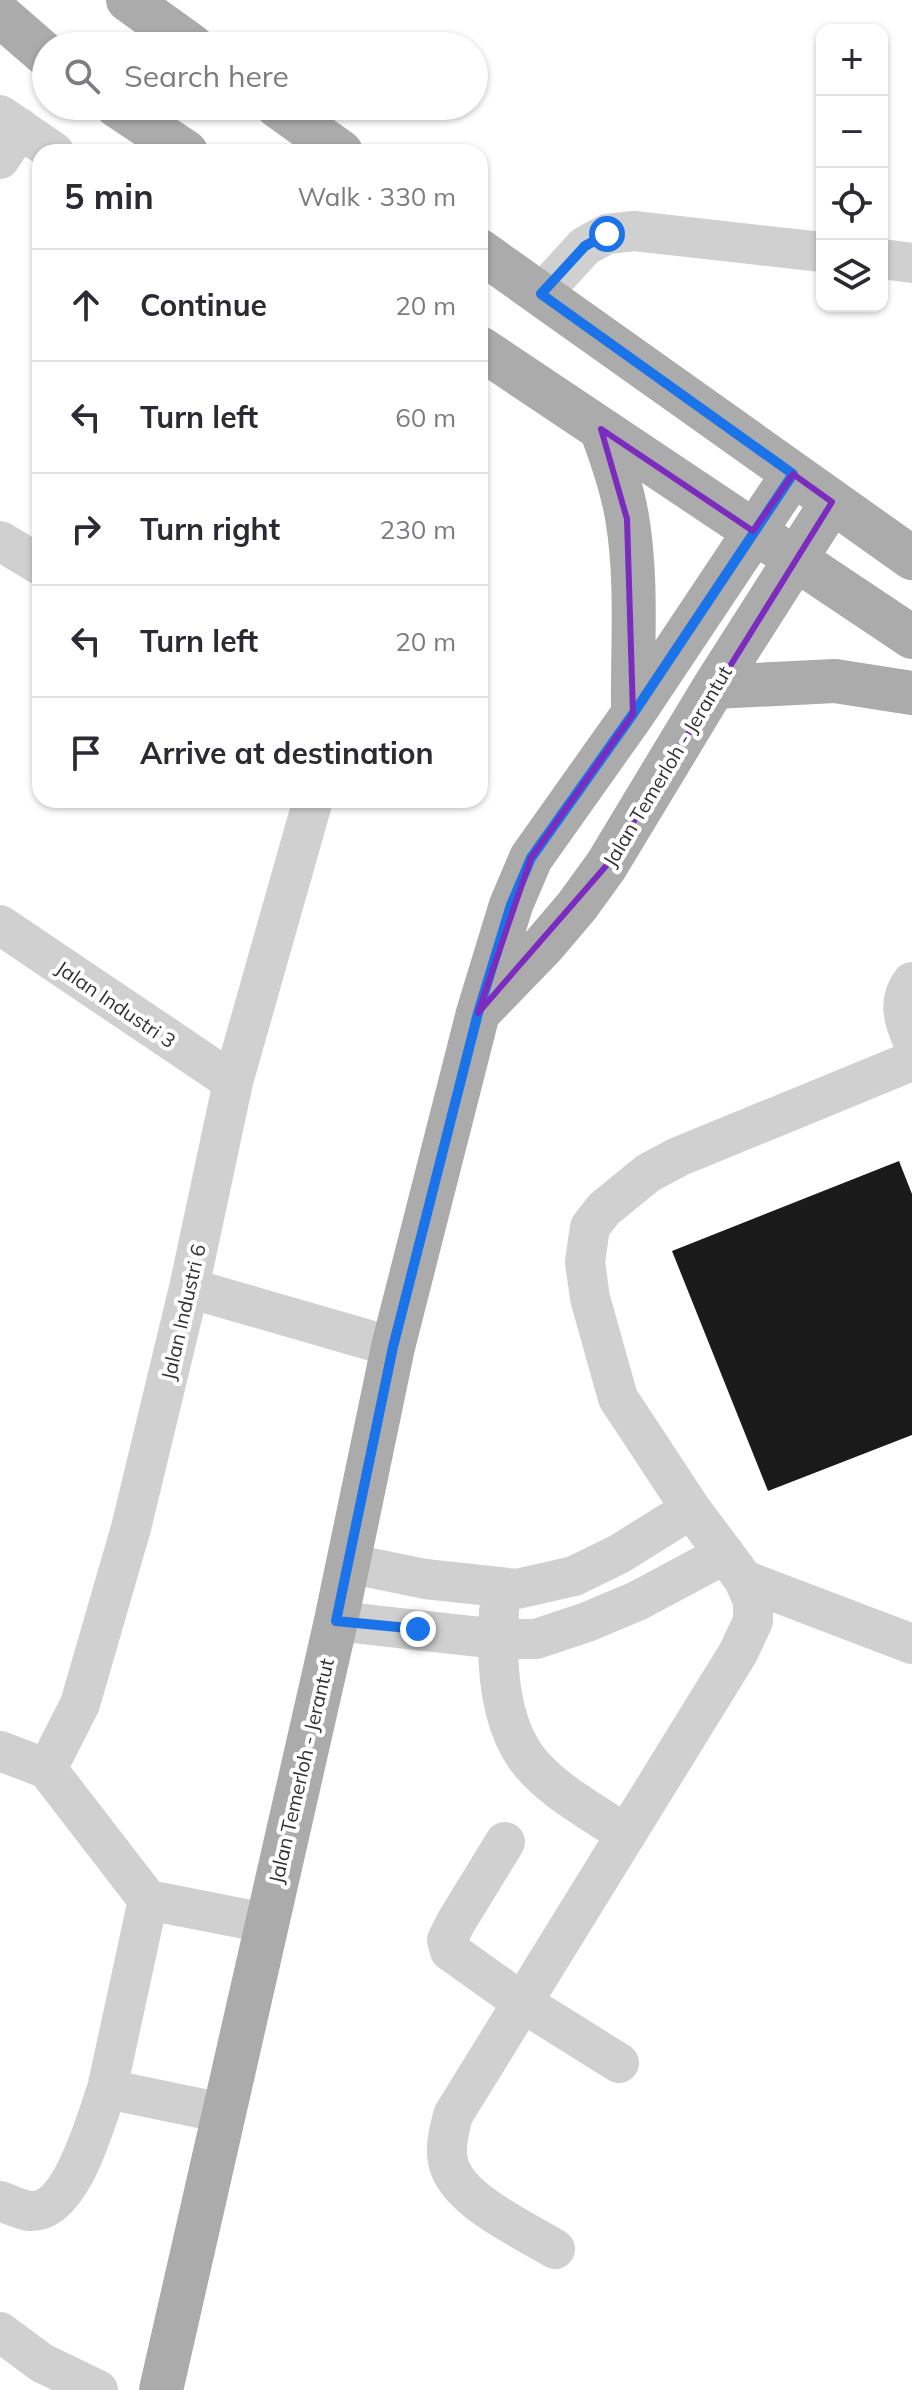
<!DOCTYPE html>
<html lang="en">
<head>
<meta charset="utf-8">
<style>
  body { margin:0; font-family:Mulish,sans-serif; background:#f7f7f7; color:#2b2b33 }
  .controls { position:absolute; right:24px; top:24px; display:grid; overflow:hidden; border-radius:16px; box-shadow:0 2px 6px #0004 }
  .controls button { width:72px; height:72px; display:grid; place-items:center; padding:0; border:0; border-bottom:2px solid #e1e1e2; background:#fff; color:#2b2b33; font:40px sans-serif }
  .stop { position:absolute; width:24px; height:24px; margin:-18px; border:6px solid #1a73e8; border-radius:50%; background:#fff }
  .stop.end { background:#1a73e8; border-color:#fff; box-shadow:0 2px 8px #0008 }
  .list { margin:0; padding:0; list-style:none }
  h2 { display:flex; justify-content:space-between; align-items:center; height:104px; margin:0; padding:0 32px; font-size:34px }
  h2 small { font-size:26px; font-weight:400; color:#7c7c81 }
  .list li { display:grid; grid-template-columns:52px 1fr auto; gap:24px; align-items:center; box-sizing:border-box; height:112px; padding:0 32px; border-top:2px solid #e1e1e2 }
  .list b { display:block; font-size:30px; white-space:nowrap }
  .list em { font-size:26px; font-style:normal; color:#7c7c81 }
  .icon { flex:none; width:44px; height:44px; fill:none; stroke:currentColor; stroke-width:2; stroke-linecap:round; stroke-linejoin:round }
  .map { position:relative; flex:none; width:912px; height:2390px; overflow:hidden }
  .search { position:absolute; background:#fff; box-shadow:0 2px 6px #0004; left:32px; top:32px; width:456px; height:88px; display:flex; align-items:center; gap:20px; box-sizing:border-box; padding:0 28px; border-radius:44px; color:#7c7c81; font-size:30px }
  .panel { position:absolute; background:#fff; box-shadow:0 2px 6px #0004; left:32px; top:144px; width:456px; height:664px; border-radius:24px }
  .map>svg:first-child { display:block }
</style>
</head>
<body>
<div class="map">
<svg width="912" height="2390" viewBox="0 0 912 2390">
  <rect width="100%" height="100%" fill="#fff"/>
  <!-- building -->
  <path fill="#1a1a1a" d="M899 1161 912 1194V1435L768 1491 672 1251Z"/>
  <g fill="none" stroke-linecap="round" stroke-linejoin="round">
    <!-- minor -->
    <path stroke="#d0d0d0" stroke-width="40" d="M0 115 54 152
      M0 159 20 128
      M882 259 912 263
      M541 294 585 246 607 234 634 231 822 252
      M0 541 40 565
      M0 925 233 1082
      M912 982C898 1000 903 1019 912 1039
      M189 1288 393 1347
      M347 1563 425 1579 517 1589 574 1576 619 1554 691 1509
      M744 1580 912 1644
      M499 1611C496 1658 498 1721 528 1760 553 1792 594 1812 626 1835
      M336 1621 498 1639H536L587 1622 637 1601 725 1554
      M0 1751 47 1769 80 1704 131 1528 189 1288 233 1082 313 800
      M47 1769 148 1900
      M505 1842 456 1922 447 1940 450 1951 523 2003 619 2063
      M107 2089 148 1900 266 1923
      M0 2201C9 2204 21 2210 30 2211 72 2214 96 2119 107 2089L223 2113
      M555 2249C524 2230 459 2201 449 2165 444 2149 449 2131 453 2115L738 1653 753 1621V1601L744 1580 691 1509 618 1398 590 1298 585 1262 590 1227 604 1209 648 1173 678 1157 912 1061
      M0 2332 42 2363 98 2390"/>
    <!-- major -->
    <path stroke="#ababab" stroke-width="44" d="M128 0 192 46
      M0 15 46 55
      M117 106 186 152
      M277 106 341 152
      M480 251 912 558
      M480 348 912 637
      M601 429C612 458 622 487 627 517 638 581 632 650 633 714
      M714 687 835 681 912 693
      M483 1008 543 946 577 906 606 866 714 687 832 502
      M161 2390 336 1621 393 1347 478 1013 511 905 531 858 633 714 793 474"/>
  </g>
  <g fill="none" stroke-linecap="round" stroke-linejoin="round">
    <!-- route -->
    <path stroke="#1a73e8" stroke-width="10" d="M418 1629 336 1621 393 1347 478 1013 511 905 531 858 633 714 793 474 541 294 585 246 607 234"/>
  </g>
  <!-- marked area -->
  <path fill="none" stroke="#7b2cbf" stroke-width="6" stroke-linejoin="round" d="M601 429 753 531 793 474 832 502 606 866 478 1013 531 858 633 714 627 519Z"/>
  <g text-anchor="middle" dominant-baseline="central" stroke-width="8" stroke-linejoin="round" paint-order="stroke">
    <!-- street labels -->
    <g font-size="20" fill="#333" stroke="#fff">
      <text transform="translate(667 766) rotate(-59)">Jalan Temerloh - Jerantut</text>
      <text transform="translate(116 1004) rotate(34)">Jalan Industri 3</text>
      <text transform="translate(183 1312) rotate(-77)">Jalan Industri 6</text>
      <text transform="translate(301 1771) rotate(-77)">Jalan Temerloh - Jerantut</text>
    </g>
  </g>
</svg>
<div class="controls">
<button>+</button>
<button>−</button>
<button><svg class="icon" aria-label="locate" viewBox="0 0 24 24"><circle cx="12" cy="12" r="6"/><path d="M12 2v4M12 18v4M2 12h4M18 12h4"/></svg></button>
<button><svg class="icon" aria-label="layers" viewBox="0 0 24 24"><path d="M12 4l9 5-9 5-9-5zM3 14l9 5 9-5"/></svg></button>
</div>
<div class="stop" style="left:607px;top:234px"></div>
<div class="stop end" style="left:418px;top:1629px"></div>
<div class="search"><svg class="icon" aria-label="search" viewBox="0 0 24 24"><circle cx="10" cy="10" r="6"/><path d="M15 15l6 6"/></svg>Search here</div>
<section class="panel">
<h2>5 min<small>Walk · 330 m</small></h2>
<ul class="list">
<li><svg class="icon" aria-label="ahead" viewBox="0 0 24 24"><path d="M12 20V5M6 11l6-6 6 6"/></svg><div><b>Continue</b></div><em>20 m</em></li>
<li><svg class="icon" aria-label="left" viewBox="0 0 24 24"><path d="M17 20v-9H6M10 6l-5 5 5 5"/></svg><div><b>Turn left</b></div><em>60 m</em></li>
<li><svg class="icon" aria-label="right" viewBox="0 0 24 24"><path d="M7 20v-9h11M14 6l5 5-5 5"/></svg><div><b>Turn right</b></div><em>230 m</em></li>
<li><svg class="icon" aria-label="left" viewBox="0 0 24 24"><path d="M17 20v-9H6M10 6l-5 5 5 5"/></svg><div><b>Turn left</b></div><em>20 m</em></li>
<li><svg class="icon" aria-label="arrive" viewBox="0 0 24 24"><path d="M6 21V4h12l-3 4 3 4H6"/></svg><div><b>Arrive at destination</b></div></li>
</ul>
</section>
</div>
</body>
</html>
